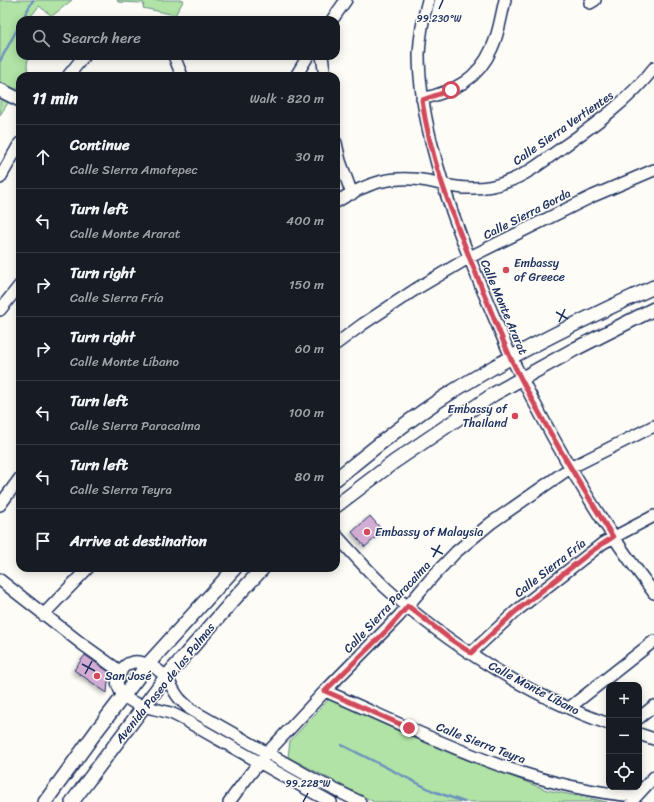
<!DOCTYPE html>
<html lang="en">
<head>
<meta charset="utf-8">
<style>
  body { margin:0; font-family:Sriracha,sans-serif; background:#242831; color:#f1f3f6 }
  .controls { position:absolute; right:12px; bottom:12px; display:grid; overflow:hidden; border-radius:8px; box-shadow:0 2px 10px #0003 }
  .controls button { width:36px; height:36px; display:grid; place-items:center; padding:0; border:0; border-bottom:1px solid #363941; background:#171b24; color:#f1f3f6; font:20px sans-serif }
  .stop { position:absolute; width:12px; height:12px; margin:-9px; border:3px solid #d1495b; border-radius:50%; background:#fff }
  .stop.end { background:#d1495b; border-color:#fff; box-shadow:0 1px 4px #0008 }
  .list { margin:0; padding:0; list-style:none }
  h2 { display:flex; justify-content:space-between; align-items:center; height:52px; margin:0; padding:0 16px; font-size:17px }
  h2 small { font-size:13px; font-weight:400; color:#9ea1a6 }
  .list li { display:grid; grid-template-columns:26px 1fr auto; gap:12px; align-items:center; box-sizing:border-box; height:64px; padding:0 16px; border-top:1px solid #363941 }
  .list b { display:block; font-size:15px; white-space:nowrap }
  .list p { margin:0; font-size:13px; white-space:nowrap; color:#9ea1a6 }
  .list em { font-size:13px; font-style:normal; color:#9ea1a6 }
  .icon { flex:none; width:22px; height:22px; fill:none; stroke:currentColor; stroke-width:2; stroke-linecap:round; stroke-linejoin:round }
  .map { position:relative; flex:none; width:654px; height:802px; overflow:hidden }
  .search { position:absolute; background:#171b24; box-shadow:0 2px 10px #0003; left:16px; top:16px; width:324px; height:44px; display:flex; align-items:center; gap:10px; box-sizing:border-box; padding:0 14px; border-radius:12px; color:#9ea1a6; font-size:15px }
  .panel { position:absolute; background:#171b24; box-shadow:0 2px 10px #0003; left:16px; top:72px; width:324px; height:500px; border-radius:12px }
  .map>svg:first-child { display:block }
</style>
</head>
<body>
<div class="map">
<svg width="654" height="802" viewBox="0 0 654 802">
  <defs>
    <filter id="shadow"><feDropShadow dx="-2.5" dy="2.5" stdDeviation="2" flood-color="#0004"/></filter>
  </defs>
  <rect width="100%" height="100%" fill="#fdfcf7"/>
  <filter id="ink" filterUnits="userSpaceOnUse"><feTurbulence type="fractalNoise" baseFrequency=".025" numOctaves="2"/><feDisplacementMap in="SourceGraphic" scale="8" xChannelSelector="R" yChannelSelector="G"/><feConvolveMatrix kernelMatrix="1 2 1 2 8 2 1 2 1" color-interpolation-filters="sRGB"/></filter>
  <g filter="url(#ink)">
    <!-- green -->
    <path fill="#b0e3a5" stroke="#668982" d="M0 0H72L52 16 39 6 28 20H20V56H30C24 65 30 69 26 76H20V85L0 115Z
      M117 0H184L175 15 143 8 144 3 118 2Z
      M330 698 454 754 547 790 607 802H374L288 757 290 741Z"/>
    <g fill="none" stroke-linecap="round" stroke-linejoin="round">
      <!-- stream -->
      <path stroke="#6c92bf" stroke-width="2.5" d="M22 20 33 0
        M0 61 20 24
        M342 745 433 791 464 802"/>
    </g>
    <!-- building -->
    <path fill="#d3acd4" stroke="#1b2f5e" filter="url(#shadow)" d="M370 516 383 531 365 547 352 532Z
      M85 655 112 674 108 682 107 693 74 670Z"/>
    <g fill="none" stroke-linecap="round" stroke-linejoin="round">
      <defs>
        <path id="minor" d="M428 0C423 18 420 36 419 54 419 83 424 112 431 141 449 216 481 286 511 357 541 418 575 479 613 536 626 556 640 574 654 593
          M590 3 595 0
          M332 20 346 0
          M174 56 182 76
          M322 56 325 76
          M68 76 84 56
          M296 76 308 56
          M422 99C454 91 478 80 492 48 499 33 501 16 505 0
          M336 143 340 161 352 194
          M0 178 20 143
          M336 202C367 183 391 174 428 181 443 184 457 189 473 188 484 188 496 186 506 182 527 175 545 160 563 147 597 123 628 101 654 68
          M0 310 20 285
          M336 344 363 324 416 289 470 257 593 196 654 170
          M0 505 20 478
          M336 535C352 553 369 572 386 588 446 643 533 698 609 724
          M0 580 82 644 121 672
          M43 615 88 568
          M471 653 515 612 603 543 654 516
          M325 691C425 734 525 788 635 796
          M569 708 654 641
          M639 718 654 706
          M639 734 654 739
          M229 802 250 774 268 752 325 691 399 616 434 575 456 552 491 523 570 468 654 426
          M331 802C293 782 256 760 218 739 203 731 188 721 173 714 156 707 125 708 118 686 116 680 119 674 122 669 134 654 157 666 166 678 171 684 174 692 179 698 182 702 187 705 190 709L317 781 360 802
          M631 802 654 777"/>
        <path id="major" d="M0 90 20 100
          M336 479C372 450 408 420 447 395 513 353 583 319 654 287
          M336 506 394 462 494 394 575 349 654 309
          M45 802 98 729 148 664 235 568
          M72 802 166 677 237 596 263 568"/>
      </defs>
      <!-- minor casing -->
      <use href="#minor" stroke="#1b2f5e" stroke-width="14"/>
      <!-- major casing -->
      <use href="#major" stroke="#1b2f5e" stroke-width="16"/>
      <!-- minor -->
      <use href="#minor" stroke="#fdfcf7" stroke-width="11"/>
      <!-- major -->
      <use href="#major" stroke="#fdfcf7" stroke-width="13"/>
    </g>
  </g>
  <g fill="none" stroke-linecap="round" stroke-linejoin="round" filter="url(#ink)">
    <!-- route -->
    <path stroke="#d1495b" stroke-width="5" d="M409 728 325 691 388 629 408 606 450 639 471 653 515 612 592 551 613 537C577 479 541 420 511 359 497 328 485 295 472 264 451 211 430 157 422 100L451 90"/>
  </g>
  <!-- ticks -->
  <path fill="none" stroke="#1b2f5e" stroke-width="1.5" d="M439 9 443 0M556 312 568 319M559 322 565 309M431 548 443 554M433 557 440 545M82 664 95 671M85 674 92 661M303 802 308 793"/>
  <!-- markers -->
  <g fill="#d1495b" stroke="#fdfcf7" stroke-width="1.5">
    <circle cx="506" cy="270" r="4"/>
    <circle cx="515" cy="416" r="4"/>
    <circle cx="367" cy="532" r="4"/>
    <circle cx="97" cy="676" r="4"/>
  </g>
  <g text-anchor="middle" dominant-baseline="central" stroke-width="3" stroke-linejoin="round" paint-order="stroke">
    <!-- street labels -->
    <g font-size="12" fill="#1b2f5e" stroke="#fdfcf7">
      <text transform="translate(563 128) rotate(-35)">Calle Sierra Vertientes</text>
      <text transform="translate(527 214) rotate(-27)">Calle Sierra Gorda</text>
      <text transform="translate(504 307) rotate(67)">Calle Monte Ararat</text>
      <text transform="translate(550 568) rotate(-38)">Calle Sierra Fría</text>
      <text transform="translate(387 607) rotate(-47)">Calle Sierra Paracaima</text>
      <text transform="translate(165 683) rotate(-51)">Avenida Paseo de las Palmas</text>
      <text transform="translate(534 688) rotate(28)">Calle Monte Líbano</text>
      <text transform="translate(481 743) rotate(21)">Calle Sierra Teyra</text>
    </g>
    <!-- poi labels -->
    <g font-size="12" fill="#1b2f5e" stroke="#fdfcf7" text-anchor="start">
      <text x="514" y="263">Embassy<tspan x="514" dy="14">of Greece</tspan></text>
      <text x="507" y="409" text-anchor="end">Embassy of<tspan x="507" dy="14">Thailand</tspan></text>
      <text x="375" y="532">Embassy of Malaysia</text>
      <text x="105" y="676">San José</text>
    </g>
  </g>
  <g font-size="10" text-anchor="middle" fill="#1b2f5e" stroke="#fdfcf7" stroke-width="3" stroke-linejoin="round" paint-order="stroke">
    <text x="439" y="22">99.230°W</text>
    <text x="308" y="787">99.228°W</text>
  </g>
</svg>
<div class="controls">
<button>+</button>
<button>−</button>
<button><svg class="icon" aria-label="locate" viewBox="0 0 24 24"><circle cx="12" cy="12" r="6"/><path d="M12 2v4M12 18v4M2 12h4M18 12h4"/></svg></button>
</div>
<div class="stop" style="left:451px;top:90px"></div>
<div class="stop end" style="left:409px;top:728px"></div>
<div class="search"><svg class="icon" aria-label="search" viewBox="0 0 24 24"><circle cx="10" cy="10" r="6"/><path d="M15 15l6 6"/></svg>Search here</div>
<section class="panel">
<h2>11 min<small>Walk · 820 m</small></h2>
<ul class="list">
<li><svg class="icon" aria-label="ahead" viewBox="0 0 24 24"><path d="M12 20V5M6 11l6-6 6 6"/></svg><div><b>Continue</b><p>Calle Sierra Amatepec</p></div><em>30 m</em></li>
<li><svg class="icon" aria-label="left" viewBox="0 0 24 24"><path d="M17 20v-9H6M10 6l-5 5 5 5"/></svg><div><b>Turn left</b><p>Calle Monte Ararat</p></div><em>400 m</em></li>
<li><svg class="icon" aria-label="right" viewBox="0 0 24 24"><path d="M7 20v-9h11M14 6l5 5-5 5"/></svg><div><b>Turn right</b><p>Calle Sierra Fría</p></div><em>150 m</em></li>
<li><svg class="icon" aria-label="right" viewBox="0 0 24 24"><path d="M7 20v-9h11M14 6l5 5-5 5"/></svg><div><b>Turn right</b><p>Calle Monte Líbano</p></div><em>60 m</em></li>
<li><svg class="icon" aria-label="left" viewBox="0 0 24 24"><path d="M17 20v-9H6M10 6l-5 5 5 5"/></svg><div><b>Turn left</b><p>Calle Sierra Paracaima</p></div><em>100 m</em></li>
<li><svg class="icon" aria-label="left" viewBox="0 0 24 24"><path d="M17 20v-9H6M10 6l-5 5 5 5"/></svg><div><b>Turn left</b><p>Calle Sierra Teyra</p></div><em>80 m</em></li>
<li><svg class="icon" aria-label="arrive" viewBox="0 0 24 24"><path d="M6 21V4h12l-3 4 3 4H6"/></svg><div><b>Arrive at destination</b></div></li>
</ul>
</section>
</div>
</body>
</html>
